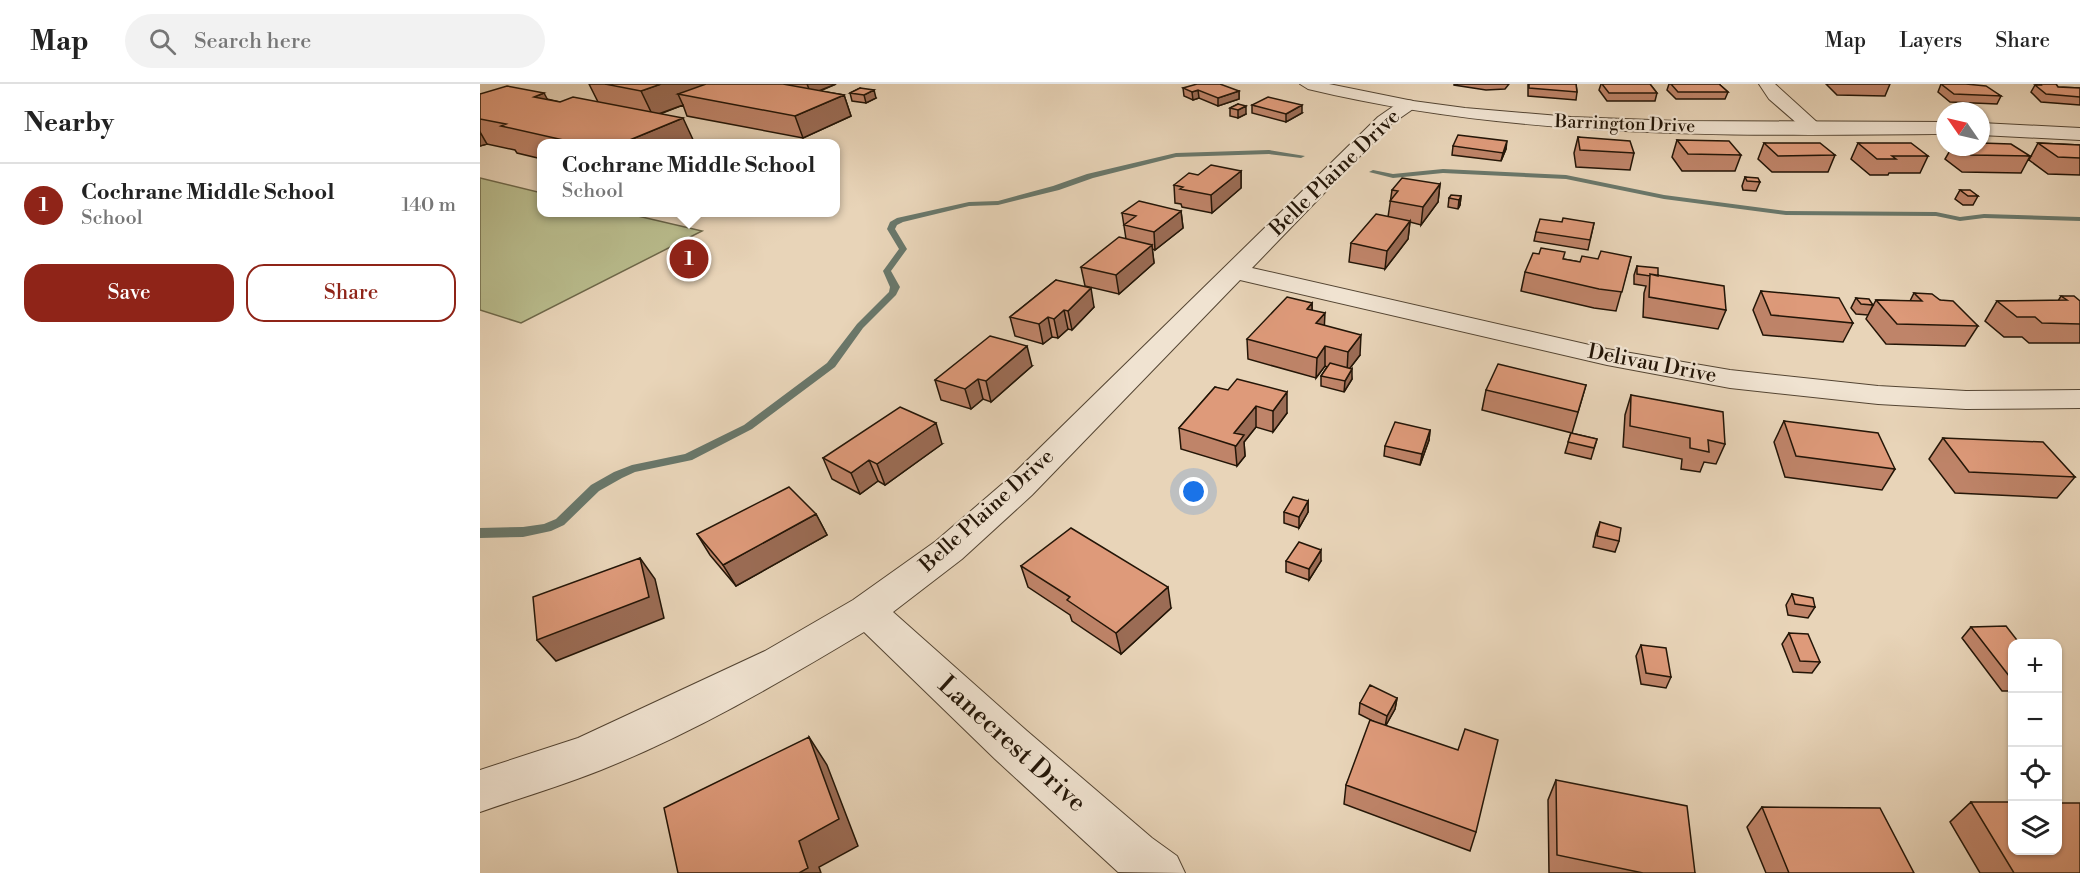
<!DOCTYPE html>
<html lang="en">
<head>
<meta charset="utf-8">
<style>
  body { margin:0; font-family:"Libre Bodoni",serif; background:#f2f2f2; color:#222 }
  .controls { position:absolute; right:18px; bottom:18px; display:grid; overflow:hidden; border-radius:12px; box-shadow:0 2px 4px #0004 }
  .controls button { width:54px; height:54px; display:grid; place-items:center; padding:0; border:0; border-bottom:2px solid #e0e0e0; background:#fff; color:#222; font:30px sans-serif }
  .compass { position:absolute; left:1456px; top:18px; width:54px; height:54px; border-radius:50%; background:#fff; box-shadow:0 2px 4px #0004; rotate:304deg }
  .you { position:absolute; left:714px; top:408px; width:21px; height:21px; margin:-15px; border:4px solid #fff; border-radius:50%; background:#1a73e8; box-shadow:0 0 0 9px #1a73e833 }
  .badge { display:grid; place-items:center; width:39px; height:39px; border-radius:50%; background:#8f2418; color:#fff; font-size:20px; font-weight:700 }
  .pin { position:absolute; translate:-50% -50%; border:3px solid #fff; box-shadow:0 2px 6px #0006 }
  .popup { position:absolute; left:57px; top:55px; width:303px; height:78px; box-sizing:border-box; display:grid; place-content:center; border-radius:12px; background:#fff; filter:drop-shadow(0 2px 4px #0005); font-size:20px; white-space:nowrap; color:#767676 }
  .popup b { font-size:22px; color:#222 }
  .popup::after { content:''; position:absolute; left:50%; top:100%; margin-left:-12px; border:12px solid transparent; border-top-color:#fff }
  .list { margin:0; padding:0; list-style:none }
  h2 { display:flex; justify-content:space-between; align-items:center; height:78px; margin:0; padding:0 24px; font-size:26px }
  h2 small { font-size:20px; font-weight:400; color:#767676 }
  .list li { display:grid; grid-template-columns:39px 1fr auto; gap:18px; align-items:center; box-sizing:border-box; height:84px; padding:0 24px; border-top:2px solid #e0e0e0 }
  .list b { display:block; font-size:22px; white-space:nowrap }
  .list p { margin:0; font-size:20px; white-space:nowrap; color:#767676 }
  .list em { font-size:20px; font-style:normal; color:#767676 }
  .actions { display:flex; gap:12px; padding:18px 24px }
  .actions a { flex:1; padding:14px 0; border:2px solid #8f2418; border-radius:18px; text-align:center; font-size:21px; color:#8f2418 }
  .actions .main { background:#8f2418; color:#fff }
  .icon { flex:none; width:33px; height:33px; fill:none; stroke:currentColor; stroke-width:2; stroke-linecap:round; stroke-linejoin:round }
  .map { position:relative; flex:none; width:1600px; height:789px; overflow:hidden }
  header { display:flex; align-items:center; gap:36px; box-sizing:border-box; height:84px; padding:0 30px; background:#fff; border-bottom:2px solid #e0e0e0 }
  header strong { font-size:28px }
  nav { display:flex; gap:33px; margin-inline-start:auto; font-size:21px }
  .search { width:420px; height:54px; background:#f2f2f2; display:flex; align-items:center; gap:15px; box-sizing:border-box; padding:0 21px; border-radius:33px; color:#767676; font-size:22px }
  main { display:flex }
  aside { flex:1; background:#fff }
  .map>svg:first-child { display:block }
</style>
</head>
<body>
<header>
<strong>Map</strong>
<div class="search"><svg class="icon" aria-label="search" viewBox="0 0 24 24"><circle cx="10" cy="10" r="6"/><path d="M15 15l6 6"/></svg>Search here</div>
<nav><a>Map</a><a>Layers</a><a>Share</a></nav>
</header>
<main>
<aside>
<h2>Nearby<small></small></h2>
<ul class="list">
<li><span class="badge">1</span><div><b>Cochrane Middle School</b><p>School</p></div><em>140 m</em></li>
</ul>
<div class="actions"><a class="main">Save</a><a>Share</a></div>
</aside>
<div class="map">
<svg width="1600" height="789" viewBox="0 0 1600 789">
  <rect width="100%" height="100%" fill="#e8d4b8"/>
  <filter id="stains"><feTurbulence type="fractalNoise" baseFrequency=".00333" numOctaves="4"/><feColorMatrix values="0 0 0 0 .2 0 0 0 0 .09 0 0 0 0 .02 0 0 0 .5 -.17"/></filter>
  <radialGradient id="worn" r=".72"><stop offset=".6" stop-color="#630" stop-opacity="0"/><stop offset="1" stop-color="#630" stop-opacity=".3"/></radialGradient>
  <!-- green -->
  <path fill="#b9bc8d" stroke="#6e684a" stroke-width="1.5" d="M0 94 62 109V128L145 129 222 147 41 239 0 226Z"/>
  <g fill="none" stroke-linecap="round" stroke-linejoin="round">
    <!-- stream -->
    <path fill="#69776a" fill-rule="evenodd" d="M789 66 825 72 821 74 789 70 696 73 613 94 579 106 518 121 489 122 423 138 417 141 415 145 427 165 411 187 420 203 416 211 383 244 355 283 272 345 212 376 155 388 142 394 119 407 84 441 71 447 43 453 0 454V444L43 443 64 440 76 435 111 401 134 388 152 381 205 370 264 341 347 279 377 240 409 208 410 203 403 187 419 165 407 145 410 138 417 134 489 118 518 117 573 102 607 90 696 69Z
      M963 85 1086 91 1184 111 1306 127 1456 128 1480 133 1504 130 1600 133V137L1504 134 1480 137 1456 132 1306 131 1184 115 1086 95 963 89 913 94 889 88 893 86 913 90Z"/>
    <defs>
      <path id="minor" d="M1279 0H1295L1339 40 1342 44 1339 48H1327L1289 15Z
        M927 16 933 17 936 21 933 25 910 41 772 184 1127 265 1250 286 1398 302 1486 307 1600 306V324L1486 325 1398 320 1250 304 1127 281 760 196 552 411 482 475 413 528 547 647 672 754 697 772 705 789 638 788 515 675 384 548C301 598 211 650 121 686 81 702 40 714 0 728V686L98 654 285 567 373 516 456 457 528 395 898 33 921 17Z"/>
      <path id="tertiary" d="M820 0H849L933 17 985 24 1091 33 1198 37 1465 38V50C1252 52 1036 55 828 5Z
        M1501 39 1600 44V56L1501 51Z"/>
    </defs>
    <!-- minor casing -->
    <use href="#minor" stroke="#544533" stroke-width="2"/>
    <!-- tertiary casing -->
    <use href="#tertiary" stroke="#544533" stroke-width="2"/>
    <!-- minor -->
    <use href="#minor" fill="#f0e3d1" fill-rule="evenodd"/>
    <!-- tertiary -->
    <use href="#tertiary" fill="#f0e3d1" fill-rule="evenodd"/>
  </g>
  <!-- wall -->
  <path fill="#bf8469" stroke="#231507" stroke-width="1.5" d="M109 0H356L340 7 364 11 371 32 323 54 207 32 203 21 180 30 215 60H62V75L37 69 35 66 7 60 0 62V10L67 15 80 18H118Z
    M974 0H1029L1025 5 1006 6 974 1Z
    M1048 0H1096L1097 8 1096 16 1048 12Z
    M1121 0H1170L1177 9 1175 17H1127L1119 6Z
    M1189 0H1239L1248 8 1245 15H1196L1187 6Z
    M1346 0H1410L1405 12 1357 11Z
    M1461 0H1486L1521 12 1517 20 1470 18 1458 8Z
    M1558 0H1576L1578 3 1600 4V21L1561 18 1551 8 1555 1Z
    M380 4 396 14 386 19 372 17 370 9Z
    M703 4 759 7V15L738 22 719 14 713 16 704 12Z
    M758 20 766 30 758 34 750 32V24Z
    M772 21 822 29 806 38 772 29Z
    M1098 53 1154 69 1150 86 1096 83 1094 69Z
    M1197 56 1261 71 1255 87H1202L1192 73Z
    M1284 59 1355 71 1348 88H1292L1278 75Z
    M1378 59 1448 72 1440 89H1409L1408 91H1390L1371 75Z
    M1558 59 1600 61V91L1568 90 1549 76Z
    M973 62 1026 65 1021 77 972 71Z
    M1472 63H1501L1550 72 1541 89 1482 88 1465 75Z
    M761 87V104L732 129 702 123 701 120 695 119 694 101 718 91Z
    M1265 93 1280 98 1276 107 1263 106 1262 102Z
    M960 100 958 118 941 141 930 138 928 155 905 185 869 178 871 159 908 133 912 106Z
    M1480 106 1498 112 1493 121H1483L1475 115Z
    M981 112 980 121 978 125 968 123 969 114Z
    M701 127 703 144 675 166 672 165 674 179 639 210 605 202 601 183 646 155 642 129Z
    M1082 138 1114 139 1108 166 1054 157 1056 148Z
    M1151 173 1136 227 1114 224 1041 207 1045 188 1084 175 1100 178 1118 175Z
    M1157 182 1246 226 1238 245 1163 233 1164 209 1166 202 1154 200V191Z
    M576 196 614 223 592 246 588 245 578 254 572 253 563 260 535 252 530 233Z
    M1281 207 1373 239 1363 258 1283 251 1273 226Z
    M1434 209 1460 216 1498 242 1485 262 1406 260 1386 235 1396 216 1430 217Z
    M1581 212 1600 217V259H1549L1542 253H1524L1505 237 1517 217H1578Z
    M1376 214 1393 221 1388 231 1376 230 1371 224Z
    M832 219V226L844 241 880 271 870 284 872 295 864 308 841 302V292L847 283 845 282 836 294 768 275 767 255Z
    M552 282 511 318 503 315 491 325 461 316 455 296Z
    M1106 301 1092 349 1002 326 1006 306Z
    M735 303 807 329 793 348 776 343 764 358 765 372 757 382 701 365 699 344Z
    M1151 311 1245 360 1236 380 1224 378 1220 388 1201 385 1202 375 1143 363 1145 331Z
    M1304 337 1415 385 1402 406 1305 393 1294 358Z
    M950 346 949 356 940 381 904 372 905 362Z
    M1091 349 1117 355 1111 375 1085 369Z
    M1463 354 1595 393 1577 414 1475 409 1449 375Z
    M462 360 405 401 398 397 380 410 352 395 343 374Z
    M828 417V428L819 444 804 439V428Z
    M336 430 347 451 256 502 230 471 217 450Z
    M1120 438 1139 457 1135 468 1113 463 1116 449Z
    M806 477H841L829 496 806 488Z
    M541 482 691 524 641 570 592 537 590 531 548 503Z
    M1312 510 1335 523 1328 534 1308 531 1306 521Z
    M1491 543 1533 560V607H1522L1482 554Z
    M1309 549 1340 578 1332 589 1313 588 1302 560Z
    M1161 561 1191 593 1186 604 1161 600 1156 572Z
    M917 614 915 625 906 641 996 748 990 767 864 720 866 701 895 638 879 630 880 619Z
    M1076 696 1215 789H1069L1068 716Z
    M1491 718 1600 789H1500L1470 738Z
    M1282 723 1434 789H1286L1267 743Z"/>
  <!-- shaded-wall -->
  <path fill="#9b6c55" stroke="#231507" stroke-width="1.5" d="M181 0H255L198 10 203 21 173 32 161 7Z
    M327 0H356L331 10Z
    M394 6 396 14 386 19 384 11Z
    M718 6 719 14 713 16 712 8Z
    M759 7V15L738 22V14Z
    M64 9 78 35 54 13Z
    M364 11 371 32 323 54 315 32Z
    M822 21V29L806 38V30Z
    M766 22V30L758 34V26Z
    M203 34 215 60H140Z
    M0 48 7 60 0 62Z
    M1027 57 1026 65 1021 77 1023 69Z
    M761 87V104L732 129 731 111Z
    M960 100 958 118 941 141 943 123Z
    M981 112 980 121 978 125 979 116Z
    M701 127 703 144 675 166 674 148Z
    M930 137 928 155 905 185 907 167Z
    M672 161 674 179 639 210 636 191Z
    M611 204 614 223 592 246 588 227Z
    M832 219V238L827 225Z
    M584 226 588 245 578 254 574 235Z
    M845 229 844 249 836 239Z
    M568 233 572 253 563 260 559 240Z
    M881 251 880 271 867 288 868 268Z
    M547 262 552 282 511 318 506 297Z
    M845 262V282L836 294 837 274Z
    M872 285V295L864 308 865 297Z
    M498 295 503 315 491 325 485 305Z
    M807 308V329L793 348V327Z
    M776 322V343L764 358 765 372 757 382 754 349Z
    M456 339 462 360 405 401 397 380Z
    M950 346 949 356 940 381 942 370Z
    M389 376 398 397 380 410 371 389Z
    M828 417V428L819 444V433Z
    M336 430 347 451 256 502 243 481Z
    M841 466V477L829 496V485Z
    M160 474 175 495 184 534 76 577 57 556Z
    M688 503 691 524 641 570 636 549Z
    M917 614 915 625 905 643 907 632Z
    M329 653 347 681 378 762 339 783 341 789H319V757Z"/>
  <!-- building -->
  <path fill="#de9a7a" stroke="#231507" stroke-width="1.5" d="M125 0H181L161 7Z
    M226 0H303L364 11 315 32 198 10Z
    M717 0H740L759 7 738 14 718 6 712 8 703 4Z
    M1049 0H1096L1097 8 1049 4Z
    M1122 0H1170L1177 9H1129Z
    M1191 0H1239L1248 8H1198Z
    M1461 0H1486L1506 2 1521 12 1474 10Z
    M1560 0H1576L1578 3 1600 4V13L1566 10 1555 1H1561Z
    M27 2 64 9 54 13 80 18 93 13 203 34 140 60H101L21 42 26 40 0 35V10Z
    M380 4 394 6 384 11 370 9Z
    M788 13 822 21 806 30 772 21Z
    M758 20 766 22 758 26 750 24Z
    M978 51 1027 57 1023 69 973 62Z
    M1098 53 1150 57 1154 69 1100 66Z
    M1197 56 1249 57 1261 71 1208 70Z
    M1284 59H1340L1355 71 1298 72Z
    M1378 59H1431L1448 72H1412L1416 75H1397Z
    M1501 59 1531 60 1550 72 1491 71 1480 63H1501Z
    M1558 59 1600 61V74L1578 73Z
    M731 81 761 87 731 111 700 105 703 103 694 101 709 89 718 91Z
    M1265 93 1278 94 1280 98 1267 97Z
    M922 94 960 100 943 123 910 117 918 107 912 106Z
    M1480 106H1490L1498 112H1488Z
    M971 111 981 112 979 116 969 114Z
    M659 117 701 127 674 148 644 141 656 132 642 129Z
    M896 130 930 137 907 167 871 159Z
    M1083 134 1114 139 1110 156 1056 148 1060 135 1082 138Z
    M639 153 672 161 636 191 601 183Z
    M1061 164 1085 168 1083 175 1100 178 1102 172 1118 175 1121 167 1151 173 1142 208 1119 205 1045 188 1053 169 1059 170Z
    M1157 182 1178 184V192L1170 190V192L1157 190Z
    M1170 190 1244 202 1246 226 1169 213Z
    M576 196 611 204 588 227 584 226 574 235 568 233 559 240 530 233Z
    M1281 207 1359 214 1373 239 1291 231Z
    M1434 209 1452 210 1460 216 1473 217 1498 242 1417 240 1396 216 1442 217Z
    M1581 212H1594L1600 217V240L1562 239 1555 233H1537L1517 217 1587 216Z
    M807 213 832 219 827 225 845 229 836 239 881 251 868 268 845 262 837 274 767 255Z
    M1376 214 1389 215 1393 221 1381 220Z
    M510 252 547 262 506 297 498 295 485 305 455 296Z
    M850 279 872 285 865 297 841 292Z
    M1018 280 1106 301 1098 328 1006 306Z
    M757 295 807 308 793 327 776 322 754 349 764 351 756 362 699 344 735 303 748 306Z
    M1151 311 1243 328 1245 360 1228 356 1229 368 1210 364V354L1150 342Z
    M420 323 456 339 397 380 389 376 371 389 343 374Z
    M1304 337 1398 349 1415 385 1316 372Z
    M915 338 950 346 942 370 905 362Z
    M1091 349 1117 355 1114 364 1088 358Z
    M1463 354 1563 358 1595 393 1489 388Z
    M309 403 336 430 243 481 217 450Z
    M813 413 828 417 819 433 804 428Z
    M1120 438 1141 444 1139 457 1117 452Z
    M591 444 688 503 636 549 587 516 590 513 541 482Z
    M819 458 841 466 829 485 806 477Z
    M160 474 169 513 57 556 53 513Z
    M1312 510 1333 514 1335 523 1315 520Z
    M1526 542 1540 560H1533V597L1491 543Z
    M1309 549 1328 550 1340 578 1320 577Z
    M1161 561 1186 564 1191 593 1166 589Z
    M890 601 917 614 907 632 880 619Z
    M890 636 978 666 985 645 1018 656 996 748 866 701Z
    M329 653 359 735 319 757 328 784 319 789H198L184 724Z
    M1076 696 1207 722 1215 789H1163L1077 771Z
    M1491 718H1533V766H1578V719H1600V789H1534Z
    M1282 723 1400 724 1434 789H1309Z"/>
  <g text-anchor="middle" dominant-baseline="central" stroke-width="4.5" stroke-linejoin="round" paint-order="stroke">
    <!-- far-street labels -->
    <g font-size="18" fill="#231507" stroke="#f0e3d1">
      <text transform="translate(1145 40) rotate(2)">Barrington Drive</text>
    </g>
    <!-- street labels -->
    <g font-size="21" fill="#231507" stroke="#f0e3d1">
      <text transform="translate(855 89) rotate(-44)">Belle Plaine Drive</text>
      <text transform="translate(1172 280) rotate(11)">Delivau Drive</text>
      <text transform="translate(507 427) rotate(-42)">Belle Plaine Drive</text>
    </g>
    <!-- near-street labels -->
    <g font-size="26" fill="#231507" stroke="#f0e3d1">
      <text transform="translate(532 660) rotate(42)">Lanecrest Drive</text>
    </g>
  </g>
  <rect width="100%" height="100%" filter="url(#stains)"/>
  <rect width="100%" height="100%" fill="url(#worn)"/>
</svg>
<div class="controls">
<button>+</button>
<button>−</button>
<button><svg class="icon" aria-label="locate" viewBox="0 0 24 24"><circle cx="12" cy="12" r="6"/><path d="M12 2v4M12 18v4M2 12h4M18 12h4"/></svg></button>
<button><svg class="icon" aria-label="layers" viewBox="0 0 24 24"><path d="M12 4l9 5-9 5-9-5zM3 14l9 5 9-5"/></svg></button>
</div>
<svg class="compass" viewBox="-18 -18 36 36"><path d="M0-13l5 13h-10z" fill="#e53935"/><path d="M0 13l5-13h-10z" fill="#767676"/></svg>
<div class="you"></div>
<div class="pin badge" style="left:209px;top:175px">1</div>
<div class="popup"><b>Cochrane Middle School</b>School</div>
</div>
</main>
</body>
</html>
